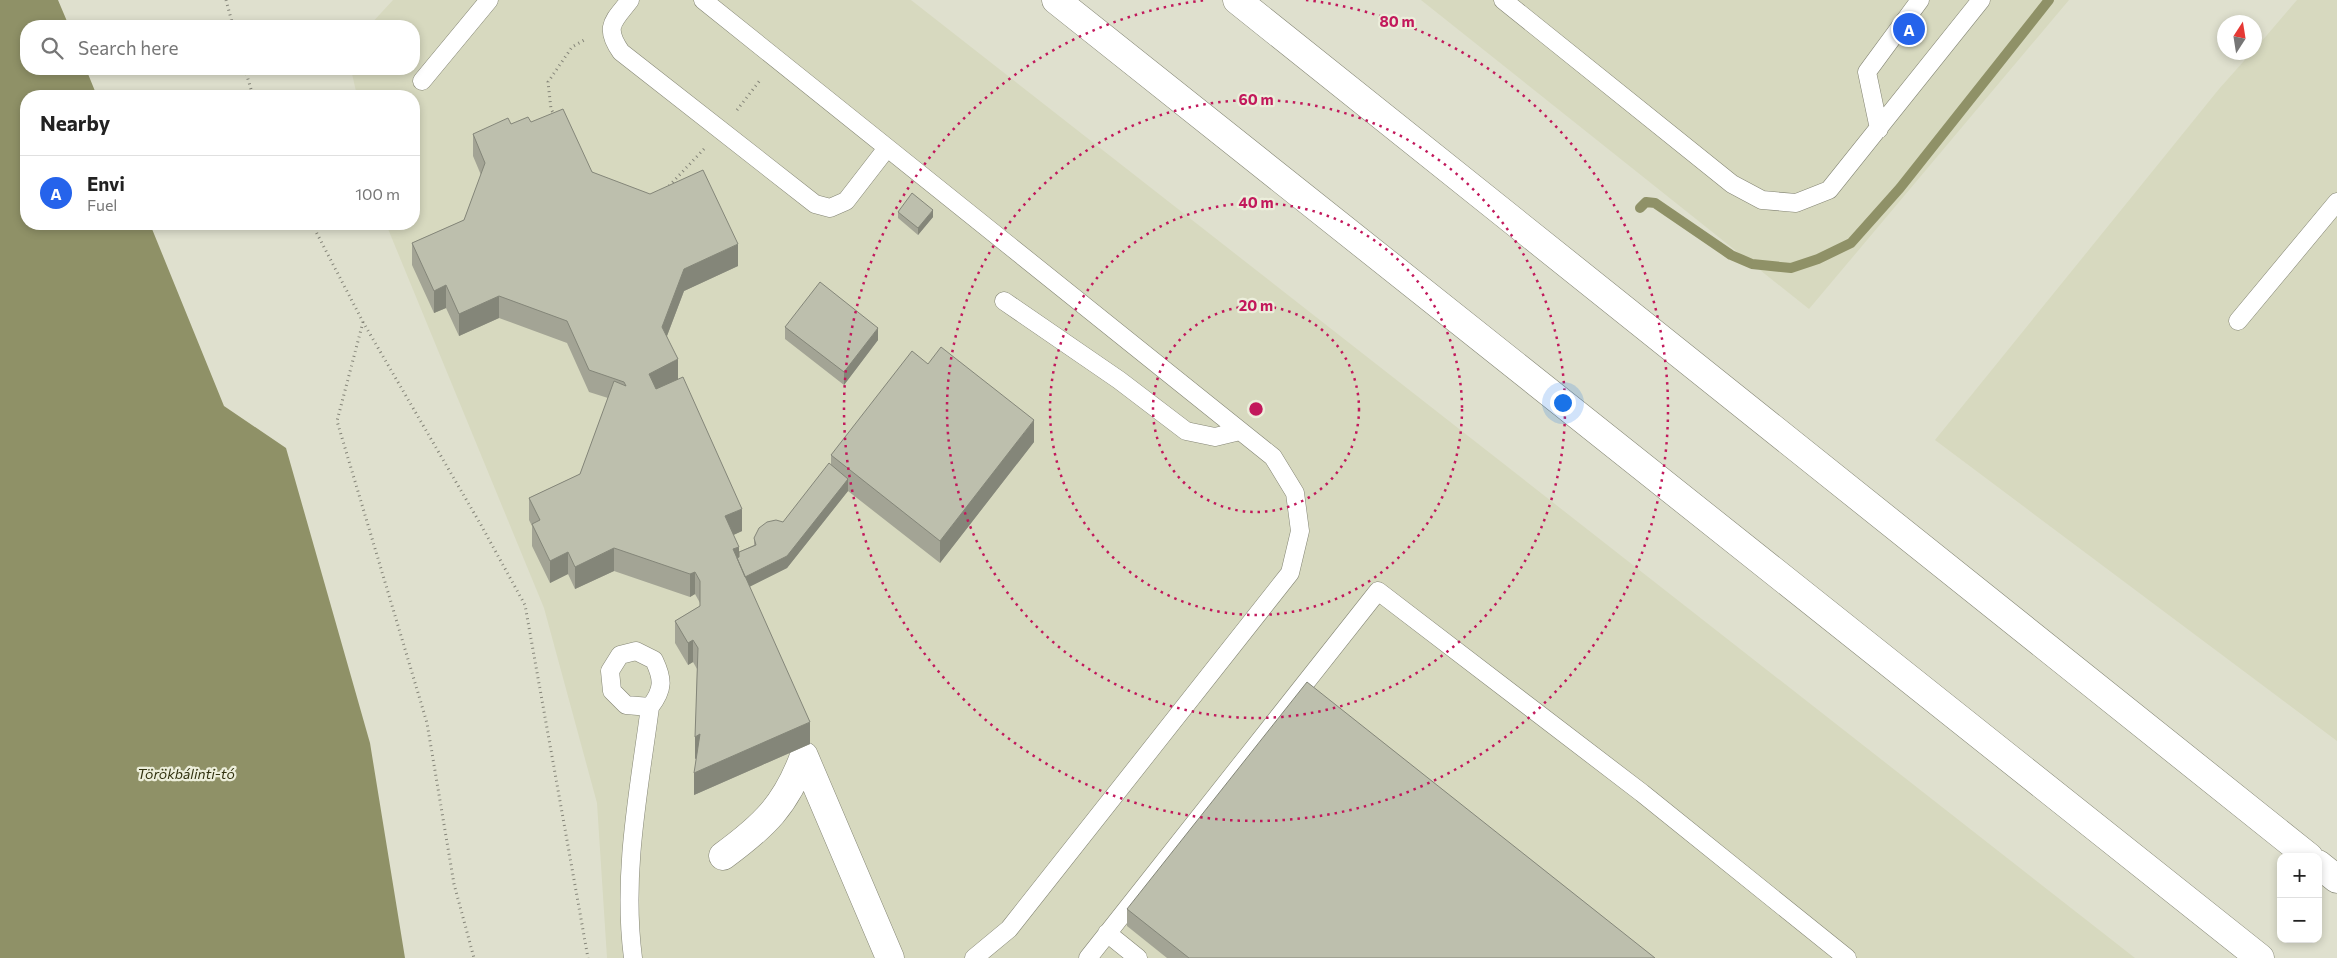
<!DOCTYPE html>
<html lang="en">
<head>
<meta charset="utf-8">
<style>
  body { margin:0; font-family:Commissioner,sans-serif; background:#f2f2f2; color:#222 }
  .controls { position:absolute; right:15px; bottom:15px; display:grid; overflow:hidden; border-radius:10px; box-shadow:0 2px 8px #0003 }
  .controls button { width:45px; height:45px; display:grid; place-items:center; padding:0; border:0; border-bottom:1px solid #e0e0e0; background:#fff; color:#222; font:25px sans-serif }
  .compass { position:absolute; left:2217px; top:15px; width:45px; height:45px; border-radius:50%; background:#fff; box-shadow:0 2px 8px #0003; rotate:12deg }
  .you { position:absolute; left:1562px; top:402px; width:18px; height:18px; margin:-12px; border:4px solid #fff; border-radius:50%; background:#1a73e8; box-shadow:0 0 0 8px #1a73e833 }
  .badge { display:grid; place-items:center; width:32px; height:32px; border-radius:50%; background:#2563eb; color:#fff; font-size:16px; font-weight:700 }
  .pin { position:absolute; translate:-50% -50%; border:2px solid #fff; box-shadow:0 1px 5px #0006 }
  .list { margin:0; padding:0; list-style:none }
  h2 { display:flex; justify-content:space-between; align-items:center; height:65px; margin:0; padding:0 20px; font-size:21px }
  h2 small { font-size:16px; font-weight:400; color:#767676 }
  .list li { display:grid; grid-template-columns:32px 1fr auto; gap:15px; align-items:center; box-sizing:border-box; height:75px; padding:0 20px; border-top:1px solid #e0e0e0 }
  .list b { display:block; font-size:19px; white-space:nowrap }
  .list p { margin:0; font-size:16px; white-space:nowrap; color:#767676 }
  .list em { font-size:16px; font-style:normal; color:#767676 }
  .icon { flex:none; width:28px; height:28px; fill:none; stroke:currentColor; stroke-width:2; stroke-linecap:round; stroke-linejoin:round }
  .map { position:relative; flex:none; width:2337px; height:958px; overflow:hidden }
  .search { position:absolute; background:#fff; box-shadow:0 2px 8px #0003; left:20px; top:20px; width:400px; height:55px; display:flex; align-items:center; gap:12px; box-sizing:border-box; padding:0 18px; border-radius:20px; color:#767676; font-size:19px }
  .panel { position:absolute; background:#fff; box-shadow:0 2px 8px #0003; left:20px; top:90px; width:400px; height:140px; border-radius:20px }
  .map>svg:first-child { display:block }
</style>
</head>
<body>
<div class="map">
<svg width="2337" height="958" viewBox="0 0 2337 958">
  <rect width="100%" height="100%" fill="#dfe0ce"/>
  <!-- built -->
  <path fill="#d7d9bf" d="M393 0H911L2135 958H607L597 803 544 608 386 224H414V96H357L351 69H414V26H369Z
    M1421 0H2069L1809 309Z
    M2297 0H2337V741L1935 440 2219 89 2251 53 2254 52 2255 49Z"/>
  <!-- water -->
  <path fill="#8f9167" d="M0 0H58L69 26H26V69H86L97 96H26V224H150L224 406 286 448 370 743 405 958H0Z"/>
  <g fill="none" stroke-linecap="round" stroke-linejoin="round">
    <!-- stream -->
    <path stroke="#8f9167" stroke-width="10" d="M1640 208 1646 202 1655 203 1731 255 1752 264 1791 268 1818 259 1851 243 1900 188 2049 0"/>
    <defs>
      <path id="service" d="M630 0C614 21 603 26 621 52L815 204 830 208 846 201 887 148
        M703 0 1273 457 1295 493 1300 531 1290 573 1009 929 974 958
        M1503 0 1732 184 1762 200 1796 203 1829 190 1981 0
        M422 81 489 0
        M1879 129 1867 72 1920 0
        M1004 301 1119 380 1186 431 1215 437 1240 431
        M2238 321 2337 202
        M1107 933 1138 958
        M633 958C622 874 639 790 650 707 664 689 663 679 654 660L636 651 620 655 610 671 612 691 626 705 650 707
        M1088 958 1378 591 1642 793 1847 958"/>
      <path id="minor" d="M804 756 890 958
        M723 856C764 826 786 805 804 756"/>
      <path id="motorway" d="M1056 0 2260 958
        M1237 0 2309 857
        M2318 864 2337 879"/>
    </defs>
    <!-- service casing -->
    <use href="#service" stroke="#848574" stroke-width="19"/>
    <!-- minor casing -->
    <use href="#minor" stroke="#848574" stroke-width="29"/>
    <!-- motorway casing -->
    <use href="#motorway" stroke="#848574" stroke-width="29"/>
    <!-- path -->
    <path stroke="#858579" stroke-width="3" stroke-dasharray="1 4" stroke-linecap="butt" d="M226 0 233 26
      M245 69 253 96
      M737 110 761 79
      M555 116 551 109 548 82 572 47 586 39
      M669 186 704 149
      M312 224 363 322 481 525 525 605 588 958
      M363 322 337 421 427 723 454 884 474 958"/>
    <!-- service -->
    <use href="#service" stroke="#fff" stroke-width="18"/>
    <!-- minor -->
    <use href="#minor" stroke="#fff" stroke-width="28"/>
    <!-- motorway -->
    <use href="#motorway" stroke="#fff" stroke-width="28"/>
  </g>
  <!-- wall -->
  <path fill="#a3a495" d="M531 122 592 172 738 266 684 291 667 336 678 379 742 531 733 535 739 552 754 545V538L783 522 831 464V455L928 364 1034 442 940 563 848 491 787 568 749 587 810 744 694 795 696 758 695 759 697 669 693 662 688 665 675 643V621L700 606V603L695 594 690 597 614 571 575 589 568 574 550 583 532 546V526L529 520V498L580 474 608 398 589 392 567 343 499 318 459 336 446 308 434 313 412 265V243L464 220 481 175 473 156V134L511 124Z
    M898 212 933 217 918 235 898 218Z
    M785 327 878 340 844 385 785 339Z
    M1127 909 1655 958H1167L1127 926Z"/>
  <!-- shaded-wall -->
  <path fill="#848679" d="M933 210V217L918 235V228Z
    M738 244V266L684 291 662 349V327L684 269Z
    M446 285V308L434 313V291Z
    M499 296V318L459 336V314Z
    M878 328V340L844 385V372Z
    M678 359V382L649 396V374Z
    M1034 420V442L940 563V541Z
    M848 479V491L787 568 741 591V578Z
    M742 509V531L725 539V516Z
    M739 547V569L733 549Z
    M614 548V571L575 589V567Z
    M568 552V574L550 583V561Z
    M695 572V594L690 597V574Z
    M693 640V662L688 665V643Z
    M810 722V744L694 795V773Z
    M700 734V756L695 759V737Z"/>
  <!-- building -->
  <path fill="#bdbfad" stroke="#848679" d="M563 109 592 172 650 194 703 170 738 244 684 269 662 327 678 359 649 374 656 389 683 377 742 509 725 516 739 547 733 549 810 722 694 773 700 734 695 737 698 648 693 640 688 643 675 621 700 606V581L695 572 690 574 614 548 575 567 568 552 550 561 532 524 540 520 529 498 580 474 614 381 626 386 624 382 589 370 567 321 499 296 459 314 446 285 434 291 412 243 464 220 485 163 473 134 508 118 511 124 528 117 531 122Z
    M912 193 933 210 918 228 898 212Z
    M820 282 878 328 844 372 785 327Z
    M941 347 1034 420 940 541 831 455 912 351 928 364Z
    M829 463 848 479 787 556 745 577 737 558 739 557V552L756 545 754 538 759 528 767 522 776 520 783 522Z
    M1307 682 1655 958H1189L1127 909Z"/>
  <!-- distance rings -->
  <g fill="none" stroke="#c2185b" stroke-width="2.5" stroke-dasharray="2.5 5">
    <circle cx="1256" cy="409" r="103"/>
    <circle cx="1256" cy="409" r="206"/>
    <circle cx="1256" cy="409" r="309"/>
    <path d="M1306 0A412 412 0 1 1 1206 0"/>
  </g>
  <g text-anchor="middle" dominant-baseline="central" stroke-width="4.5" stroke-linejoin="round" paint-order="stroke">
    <!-- water labels -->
    <g font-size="14" font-style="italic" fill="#30310e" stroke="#eceedb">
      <text x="186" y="773">Törökbálinti-tó</text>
    </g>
  </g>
  <circle cx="1256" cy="409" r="8" fill="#c2185b" stroke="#eceedb" stroke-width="2.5"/>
  <g font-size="15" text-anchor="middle" font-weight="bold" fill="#c2185b" stroke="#eceedb" stroke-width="4.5" stroke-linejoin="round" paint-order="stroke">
    <text x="1397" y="27">80 m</text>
    <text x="1256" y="105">60 m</text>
    <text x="1256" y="208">40 m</text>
    <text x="1256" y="311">20 m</text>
  </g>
</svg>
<div class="controls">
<button>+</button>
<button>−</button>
</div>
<svg class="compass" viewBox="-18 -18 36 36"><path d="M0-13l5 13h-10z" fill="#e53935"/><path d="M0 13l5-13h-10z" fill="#767676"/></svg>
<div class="you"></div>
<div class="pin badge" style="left:1909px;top:29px">A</div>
<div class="search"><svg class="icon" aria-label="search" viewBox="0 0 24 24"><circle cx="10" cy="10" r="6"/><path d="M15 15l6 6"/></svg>Search here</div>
<section class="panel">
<h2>Nearby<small></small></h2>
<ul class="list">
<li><span class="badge">A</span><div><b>Envi</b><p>Fuel</p></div><em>100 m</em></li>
</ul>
</section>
</div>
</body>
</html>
